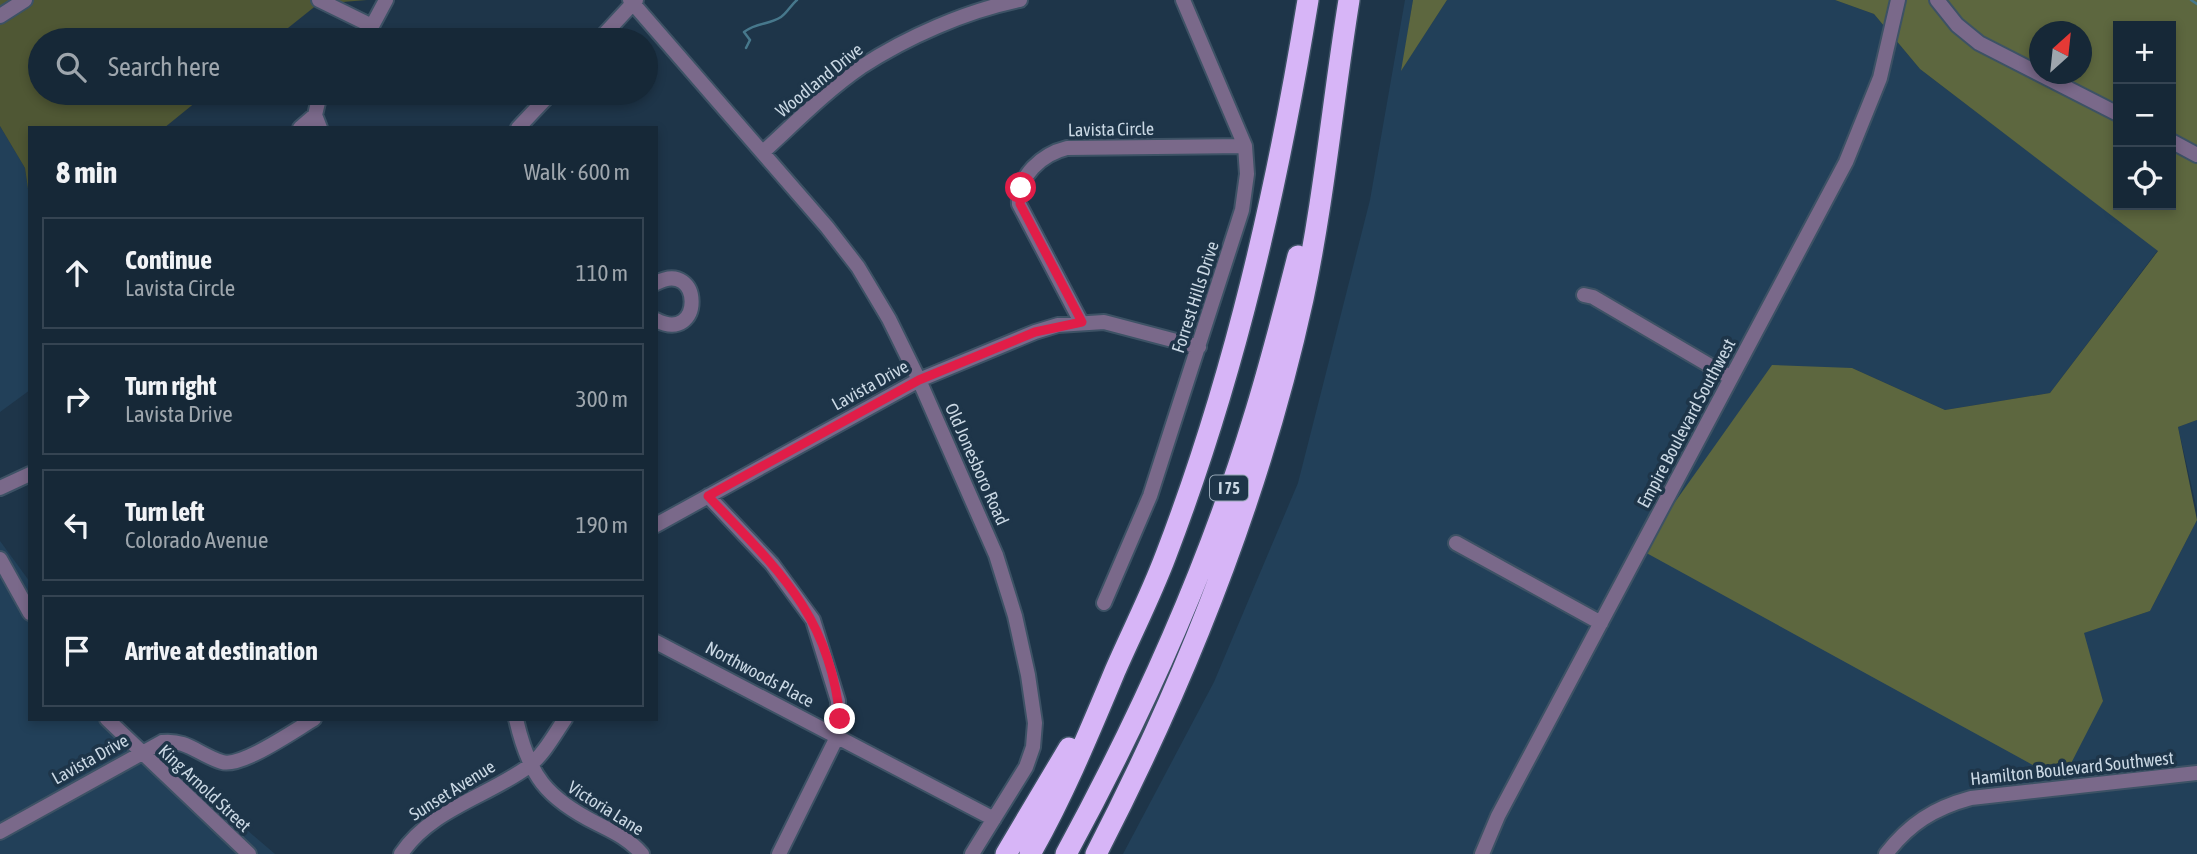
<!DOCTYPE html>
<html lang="en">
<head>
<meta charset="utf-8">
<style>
  body { margin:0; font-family:"Asap Condensed",sans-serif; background:#1f303f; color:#f1f3f6 }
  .controls { position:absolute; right:21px; top:21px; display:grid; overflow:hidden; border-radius:0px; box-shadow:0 4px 10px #0003 }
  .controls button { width:63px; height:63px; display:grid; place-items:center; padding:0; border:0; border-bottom:2px solid #354452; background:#162837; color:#f1f3f6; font:35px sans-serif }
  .compass { position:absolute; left:2029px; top:21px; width:63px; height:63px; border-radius:50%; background:#162837; box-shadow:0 4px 10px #0003; rotate:27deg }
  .stop { position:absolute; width:21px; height:21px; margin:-16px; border:5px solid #e11d48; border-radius:50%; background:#fff }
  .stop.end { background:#e11d48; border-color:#fff; box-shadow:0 2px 7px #0008 }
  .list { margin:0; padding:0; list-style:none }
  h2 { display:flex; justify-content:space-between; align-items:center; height:91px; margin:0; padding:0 28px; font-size:30px }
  h2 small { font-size:23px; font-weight:400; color:#9ea6ad }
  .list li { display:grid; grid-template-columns:46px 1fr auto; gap:21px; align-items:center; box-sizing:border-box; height:112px; margin:0 14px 14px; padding:0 14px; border:2px solid #354452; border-radius:0px }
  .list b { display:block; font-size:26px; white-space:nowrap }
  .list p { margin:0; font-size:23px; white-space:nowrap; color:#9ea6ad }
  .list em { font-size:23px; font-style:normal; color:#9ea6ad }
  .icon { flex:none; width:38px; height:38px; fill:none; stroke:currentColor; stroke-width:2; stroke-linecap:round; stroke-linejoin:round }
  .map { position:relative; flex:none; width:2197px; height:854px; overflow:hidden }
  .search { position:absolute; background:#162837; box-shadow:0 4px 10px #0003; left:28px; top:28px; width:630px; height:77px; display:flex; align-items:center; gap:18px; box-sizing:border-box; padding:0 24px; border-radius:38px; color:#9ea6ad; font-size:26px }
  .panel { position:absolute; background:#162837; box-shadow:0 4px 10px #0003; left:28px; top:126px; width:630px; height:595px; border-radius:0px }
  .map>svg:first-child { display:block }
</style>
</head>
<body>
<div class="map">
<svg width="2197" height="854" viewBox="0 0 2197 854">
  <rect width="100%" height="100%" fill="#1e3549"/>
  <!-- built -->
  <path fill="#224059" d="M1405 0H1413L1402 69 1447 0H1835L1874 14 1920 69 2158 250 2050 393 1945 410 1852 368 2103 701 2083 633 2150 611 2197 520V854H1123L1214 682 1298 483 1370 200Z
    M0 126 25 168 30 203V390L0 412Z
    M2197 420V510L2178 427Z
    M0 541 30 582V719H118L275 854H0Z"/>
  <!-- green -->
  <path fill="#4f5734" d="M0 0H367L318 4 273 40H40V93H207L164 128H30V203L25 168 0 126Z"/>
  <!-- forest -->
  <path fill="#5d673f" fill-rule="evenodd" d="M1413 0H1447L1401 71Z
    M1835 0H2197V420L2178 427 2197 520 2150 611 2084 633 2103 701 2062 781 1641 550 1772 365 1852 368 1945 410 2050 393 2158 251 1920 69 1874 14ZM2118 26H2171V205H2118ZM2039 32H2082V74H2039Z"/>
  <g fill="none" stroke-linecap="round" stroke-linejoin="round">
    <!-- stream -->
    <path stroke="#47788c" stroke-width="2.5" d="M2191 0 2197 4
      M746 48 750 40 744 32C757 22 769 25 781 17 787 13 791 5 797 0"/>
    <defs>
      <path id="minor" d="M319 0 372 26 386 0
        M630 0 827 227 858 267 889 319 919 380 996 555 1015 616 1028 675 1035 723 1033 747 1026 767 972 854
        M1937 0 1957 25 1979 43 2118 114
        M0 16 25 0
        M599 40 636 0
        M315 115 320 94
        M315 115 320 128
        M300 128 315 115
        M518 128 551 93
        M2171 141 2197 155
        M763 152C795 123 826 91 861 67 907 37 966 11 1020 0
        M656 283C703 258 704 345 656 320
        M1584 295 1593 297 1731 378
        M1081 322 1019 204C1017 176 1042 154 1067 148L1245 146
        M0 488 30 474
        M708 496 772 564 813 620 838 701 837 737 779 854
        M656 525 919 380 1035 332 1058 325 1104 322 1199 347
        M1456 543 1601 623
        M0 559 30 613
        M1104 603 1150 496 1242 210 1247 174 1245 146 1183 0
        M656 642 994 819
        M107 719 249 854
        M516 719C529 776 546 798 598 824 614 832 629 839 642 854
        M0 832 162 742C187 739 199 755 222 762 241 768 295 730 314 719
        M401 854C431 809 487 797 529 766 544 754 554 735 565 719
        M1482 854 1498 816 1846 162 1880 78 1898 0
        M1886 854C1909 824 1934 808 1971 798L2197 773"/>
      <path id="highway" d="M1006 854 1069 748
        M1030 854C1063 796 1089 733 1115 671 1132 632 1151 595 1166 555 1235 375 1277 190 1308 0
        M1066 854C1141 716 1207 571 1253 420 1270 366 1284 311 1298 256
        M1096 854C1186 680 1261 491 1303 299 1324 200 1333 99 1349 0"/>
    </defs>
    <!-- minor casing -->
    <use href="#minor" stroke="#3d5265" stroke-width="18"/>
    <!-- highway casing -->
    <use href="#highway" stroke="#3d5265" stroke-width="24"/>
    <!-- minor -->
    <use href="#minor" stroke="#7a698a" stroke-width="14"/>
    <!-- highway -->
    <use href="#highway" stroke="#d7b5f7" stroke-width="21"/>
  </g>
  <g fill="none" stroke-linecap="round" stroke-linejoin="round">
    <!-- route -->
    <path stroke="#e11d48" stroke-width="9" d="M840 719C830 614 776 568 708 496L919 380 1035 332 1082 322 1020 204 1021 188"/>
  </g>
  <g text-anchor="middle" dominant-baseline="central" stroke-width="7" stroke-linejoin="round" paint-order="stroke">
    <!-- shield labels -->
    <rect fill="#1e3549" stroke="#96a7b6" stroke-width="2" x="1210" y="475.5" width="38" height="25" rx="5"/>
    <g font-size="16" font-weight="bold" fill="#cad8e4">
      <text x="1229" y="488">I 75</text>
    </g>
    <!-- street labels -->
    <g font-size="18" fill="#cad8e4" stroke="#1e3549">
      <text transform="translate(819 80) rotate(-39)">Woodland Drive</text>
      <text transform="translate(1111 129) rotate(-1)">Lavista Circle</text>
      <text transform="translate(1195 297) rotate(-72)">Forrest Hills Drive</text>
      <text transform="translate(870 385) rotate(-29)">Lavista Drive</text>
      <text transform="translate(1686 423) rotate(-62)">Empire Boulevard Southwest</text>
      <text transform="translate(977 464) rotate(66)">Old Jonesboro Road</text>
      <text transform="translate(760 674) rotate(28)">Northwoods Place</text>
      <text transform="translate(90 759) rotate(-29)">Lavista Drive</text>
      <text transform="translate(2072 768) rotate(-6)">Hamilton Boulevard Southwest</text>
      <text transform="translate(205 788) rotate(43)">King Arnold Street</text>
      <text transform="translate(452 790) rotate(-32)">Sunset Avenue</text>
      <text transform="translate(606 808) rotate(32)">Victoria Lane</text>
    </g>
  </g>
</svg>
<div class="controls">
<button>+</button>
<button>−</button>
<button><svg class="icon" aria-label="locate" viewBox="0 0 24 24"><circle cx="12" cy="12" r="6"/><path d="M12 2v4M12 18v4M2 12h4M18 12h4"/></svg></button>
</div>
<svg class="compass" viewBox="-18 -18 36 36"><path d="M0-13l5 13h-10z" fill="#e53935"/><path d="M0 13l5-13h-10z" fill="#9ea6ad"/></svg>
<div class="stop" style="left:1021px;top:188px"></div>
<div class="stop end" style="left:840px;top:719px"></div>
<div class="search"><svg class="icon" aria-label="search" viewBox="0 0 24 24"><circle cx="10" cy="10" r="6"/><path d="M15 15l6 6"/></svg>Search here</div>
<section class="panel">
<h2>8 min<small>Walk · 600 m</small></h2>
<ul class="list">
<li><svg class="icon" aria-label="ahead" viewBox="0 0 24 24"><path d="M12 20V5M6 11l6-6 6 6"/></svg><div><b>Continue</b><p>Lavista Circle</p></div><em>110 m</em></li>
<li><svg class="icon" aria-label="right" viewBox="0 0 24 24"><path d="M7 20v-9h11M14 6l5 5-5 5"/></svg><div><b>Turn right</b><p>Lavista Drive</p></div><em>300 m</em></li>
<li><svg class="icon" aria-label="left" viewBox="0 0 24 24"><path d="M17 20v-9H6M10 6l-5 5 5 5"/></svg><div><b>Turn left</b><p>Colorado Avenue</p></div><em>190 m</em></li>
<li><svg class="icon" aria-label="arrive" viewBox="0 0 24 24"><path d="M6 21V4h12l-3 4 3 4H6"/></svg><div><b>Arrive at destination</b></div></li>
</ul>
</section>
</div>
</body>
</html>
